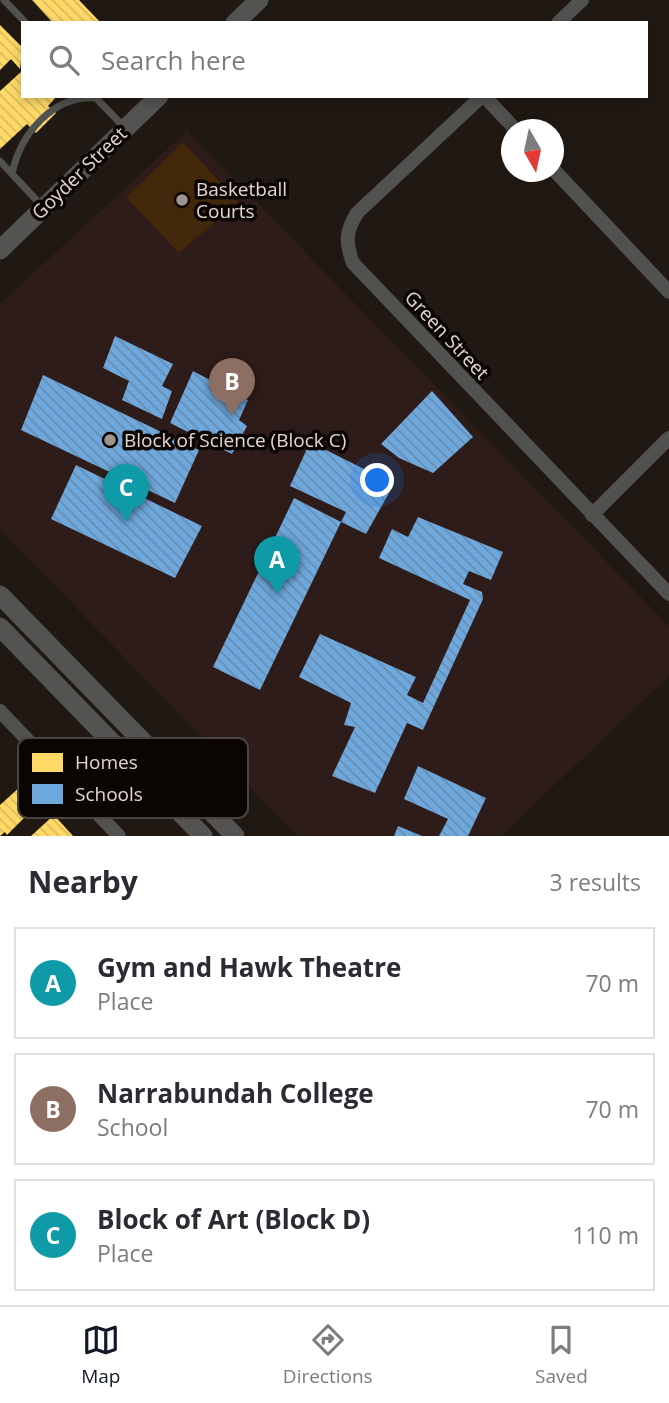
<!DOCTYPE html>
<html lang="en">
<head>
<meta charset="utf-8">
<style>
  body { margin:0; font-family:"Open Sans",sans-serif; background:#f7f7f7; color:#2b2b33 }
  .compass { position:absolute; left:501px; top:119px; width:63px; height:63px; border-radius:50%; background:#fff; box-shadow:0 4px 10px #0003; rotate:171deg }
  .you { position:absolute; left:378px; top:481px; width:24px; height:24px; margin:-18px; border:5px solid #fff; border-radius:50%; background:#1a73e8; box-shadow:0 0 0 10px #1a73e833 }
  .badge { display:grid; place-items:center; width:46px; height:46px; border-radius:50%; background:#111827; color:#fff; font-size:23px; font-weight:700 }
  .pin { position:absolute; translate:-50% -58px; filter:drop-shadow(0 2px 4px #0008) }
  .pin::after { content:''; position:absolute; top:37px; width:24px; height:21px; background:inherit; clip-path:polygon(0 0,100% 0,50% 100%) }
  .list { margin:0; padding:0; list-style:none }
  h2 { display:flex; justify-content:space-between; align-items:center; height:91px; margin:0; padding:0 28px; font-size:30px }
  h2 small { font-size:23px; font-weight:400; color:#7c7c81 }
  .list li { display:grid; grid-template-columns:46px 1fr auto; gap:21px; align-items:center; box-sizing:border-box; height:112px; margin:0 14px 14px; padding:0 14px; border:2px solid #e1e1e2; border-radius:0px }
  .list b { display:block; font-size:26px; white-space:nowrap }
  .list p { margin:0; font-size:23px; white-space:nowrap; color:#7c7c81 }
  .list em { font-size:23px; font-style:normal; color:#7c7c81 }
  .icon { flex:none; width:38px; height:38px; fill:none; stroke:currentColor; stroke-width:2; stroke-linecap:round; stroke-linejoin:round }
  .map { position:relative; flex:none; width:669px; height:836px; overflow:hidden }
  .search { position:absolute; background:#fff; box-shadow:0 4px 10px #0003; left:21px; right:21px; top:21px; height:77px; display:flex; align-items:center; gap:18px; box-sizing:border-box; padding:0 24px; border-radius:0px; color:#7c7c81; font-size:26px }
  .sheet { height:469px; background:#fff }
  nav { display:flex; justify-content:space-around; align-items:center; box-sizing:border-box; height:98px; border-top:2px solid #e1e1e2; background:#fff; font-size:19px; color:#7c7c81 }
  nav a { display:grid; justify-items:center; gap:4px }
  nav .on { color:#111827 }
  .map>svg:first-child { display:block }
</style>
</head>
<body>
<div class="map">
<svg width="669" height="836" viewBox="0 0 669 836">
  <defs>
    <pattern id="homes-back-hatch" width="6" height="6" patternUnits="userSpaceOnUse" patternTransform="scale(1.75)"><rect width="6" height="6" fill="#ffd966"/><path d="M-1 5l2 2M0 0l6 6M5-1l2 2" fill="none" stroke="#daba5e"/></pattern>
    <pattern id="schools-back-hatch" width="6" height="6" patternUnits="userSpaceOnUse" patternTransform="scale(1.75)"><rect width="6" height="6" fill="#6fa8dc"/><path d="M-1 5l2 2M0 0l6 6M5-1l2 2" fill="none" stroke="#648eb4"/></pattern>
  </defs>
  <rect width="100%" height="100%" fill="#201913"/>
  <!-- education -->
  <path fill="#2e1c1a" d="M187 131 669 626V676L501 836H297L0 529V304Z"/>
  <!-- pitch -->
  <path fill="#43270b" d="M183 142 238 202 179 253 126 197Z"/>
  <!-- homes -->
  <path fill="url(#homes-back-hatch)" d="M32 0H79L101 23H53Z
    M0 25 23 48 20 69 11 59 0 70Z
    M23 70V96H57L48 106 56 113 36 133 27 124 0 149V91Z
    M21 786 25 791 30 787 38 796 34 800 38 804 7 835 5 832 0 836V805Z
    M54 815 73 836H31Z"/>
  <!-- schools -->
  <path fill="url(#schools-back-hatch)" d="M115 336 173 364 162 386 172 391 162 419 122 400 129 381 103 368Z
    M193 371 248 400 239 420 247 426 232 454 170 423Z
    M43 375 199 450 175 503 21 430Z
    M432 391 473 437 433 473 399 458 381 444Z
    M310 442 394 484 366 534 341 522 260 690 213 667 294 498 341 522 346 512 290 486Z
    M76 465 202 526 175 578 51 519Z
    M418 517 503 552 491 580 469 571 463 584 482 592 483 599 423 730 407 723 375 793 332 776 355 727 344 725 351 703 299 677 320 634 416 677 407 695 423 703 470 600 379 558 392 529 408 537Z
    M418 766 486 798 468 836H439L448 819 404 799Z
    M398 826 422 836H394Z"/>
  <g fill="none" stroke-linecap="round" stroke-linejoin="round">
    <!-- lane -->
    <path stroke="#51514f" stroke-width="7" d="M4 0 26 23
      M0 161 12 174
      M43 207 12 174C20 134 53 95 96 98L125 128"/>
    <!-- street -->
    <path stroke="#51514f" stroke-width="14" d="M558 23 582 0
      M482 96 357 213C346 231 345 242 353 263L669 594
      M484 96 516 130
      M554 170 669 292
      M592 515 669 438
      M0 711 119 836"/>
    <!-- secondary -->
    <path stroke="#535452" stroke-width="19" d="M235 23 259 0
      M0 250 159 96
      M0 595 235 836
      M0 627 203 836"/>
  </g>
  <!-- markers -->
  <g fill="#9d948d" stroke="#0a0503" stroke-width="2.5">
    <circle cx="182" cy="200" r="7"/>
    <circle cx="110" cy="440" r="7"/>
  </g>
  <g text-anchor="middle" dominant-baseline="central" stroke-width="7" stroke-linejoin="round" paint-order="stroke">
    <!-- street labels -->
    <g font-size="19" fill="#e1d7cf" stroke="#0a0503">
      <text transform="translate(79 173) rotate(-44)">Goyder Street</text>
      <text transform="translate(447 335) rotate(47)">Green Street</text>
    </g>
    <!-- poi labels -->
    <g font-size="19" fill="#e1d7cf" stroke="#0a0503" text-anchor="start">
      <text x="196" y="189">Basketball<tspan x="196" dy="22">Courts</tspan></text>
      <text x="124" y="440">Block of Science (Block C)</text>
    </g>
  </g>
  <!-- legend -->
  <rect x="18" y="738" width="230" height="80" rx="10" fill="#0a0503" stroke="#4a4440" stroke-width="2"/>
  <rect x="32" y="753" width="31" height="19" fill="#ffd966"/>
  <rect x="32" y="784" width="31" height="20" fill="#6fa8dc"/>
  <g font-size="19" fill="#e1d7cf">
    <text x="75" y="769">Homes</text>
    <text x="75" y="801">Schools</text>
  </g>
</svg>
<svg class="compass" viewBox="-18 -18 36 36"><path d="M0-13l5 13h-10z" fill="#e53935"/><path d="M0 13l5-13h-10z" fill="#7c7c81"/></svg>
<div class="you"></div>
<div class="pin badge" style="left:277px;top:594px;background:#0f9aa8">A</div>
<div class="pin badge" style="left:232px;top:416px;background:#8d6e63">B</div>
<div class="pin badge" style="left:126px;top:522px;background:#0f9aa8">C</div>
<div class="search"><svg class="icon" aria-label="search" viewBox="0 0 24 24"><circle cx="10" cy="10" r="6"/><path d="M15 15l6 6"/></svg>Search here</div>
</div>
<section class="sheet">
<h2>Nearby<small>3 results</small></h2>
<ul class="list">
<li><span class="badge" style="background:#0f9aa8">A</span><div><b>Gym and Hawk Theatre</b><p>Place</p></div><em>70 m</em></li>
<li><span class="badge" style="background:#8d6e63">B</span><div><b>Narrabundah College</b><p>School</p></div><em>70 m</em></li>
<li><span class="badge" style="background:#0f9aa8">C</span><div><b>Block of Art (Block D)</b><p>Place</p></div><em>110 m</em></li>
</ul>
</section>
<nav>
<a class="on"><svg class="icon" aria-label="map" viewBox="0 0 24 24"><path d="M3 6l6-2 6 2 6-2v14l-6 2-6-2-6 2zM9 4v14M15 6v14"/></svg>Map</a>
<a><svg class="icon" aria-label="directions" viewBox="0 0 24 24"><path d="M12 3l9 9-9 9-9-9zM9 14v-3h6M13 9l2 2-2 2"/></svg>Directions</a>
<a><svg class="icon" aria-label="saved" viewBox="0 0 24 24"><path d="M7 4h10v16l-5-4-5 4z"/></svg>Saved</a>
</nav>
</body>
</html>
